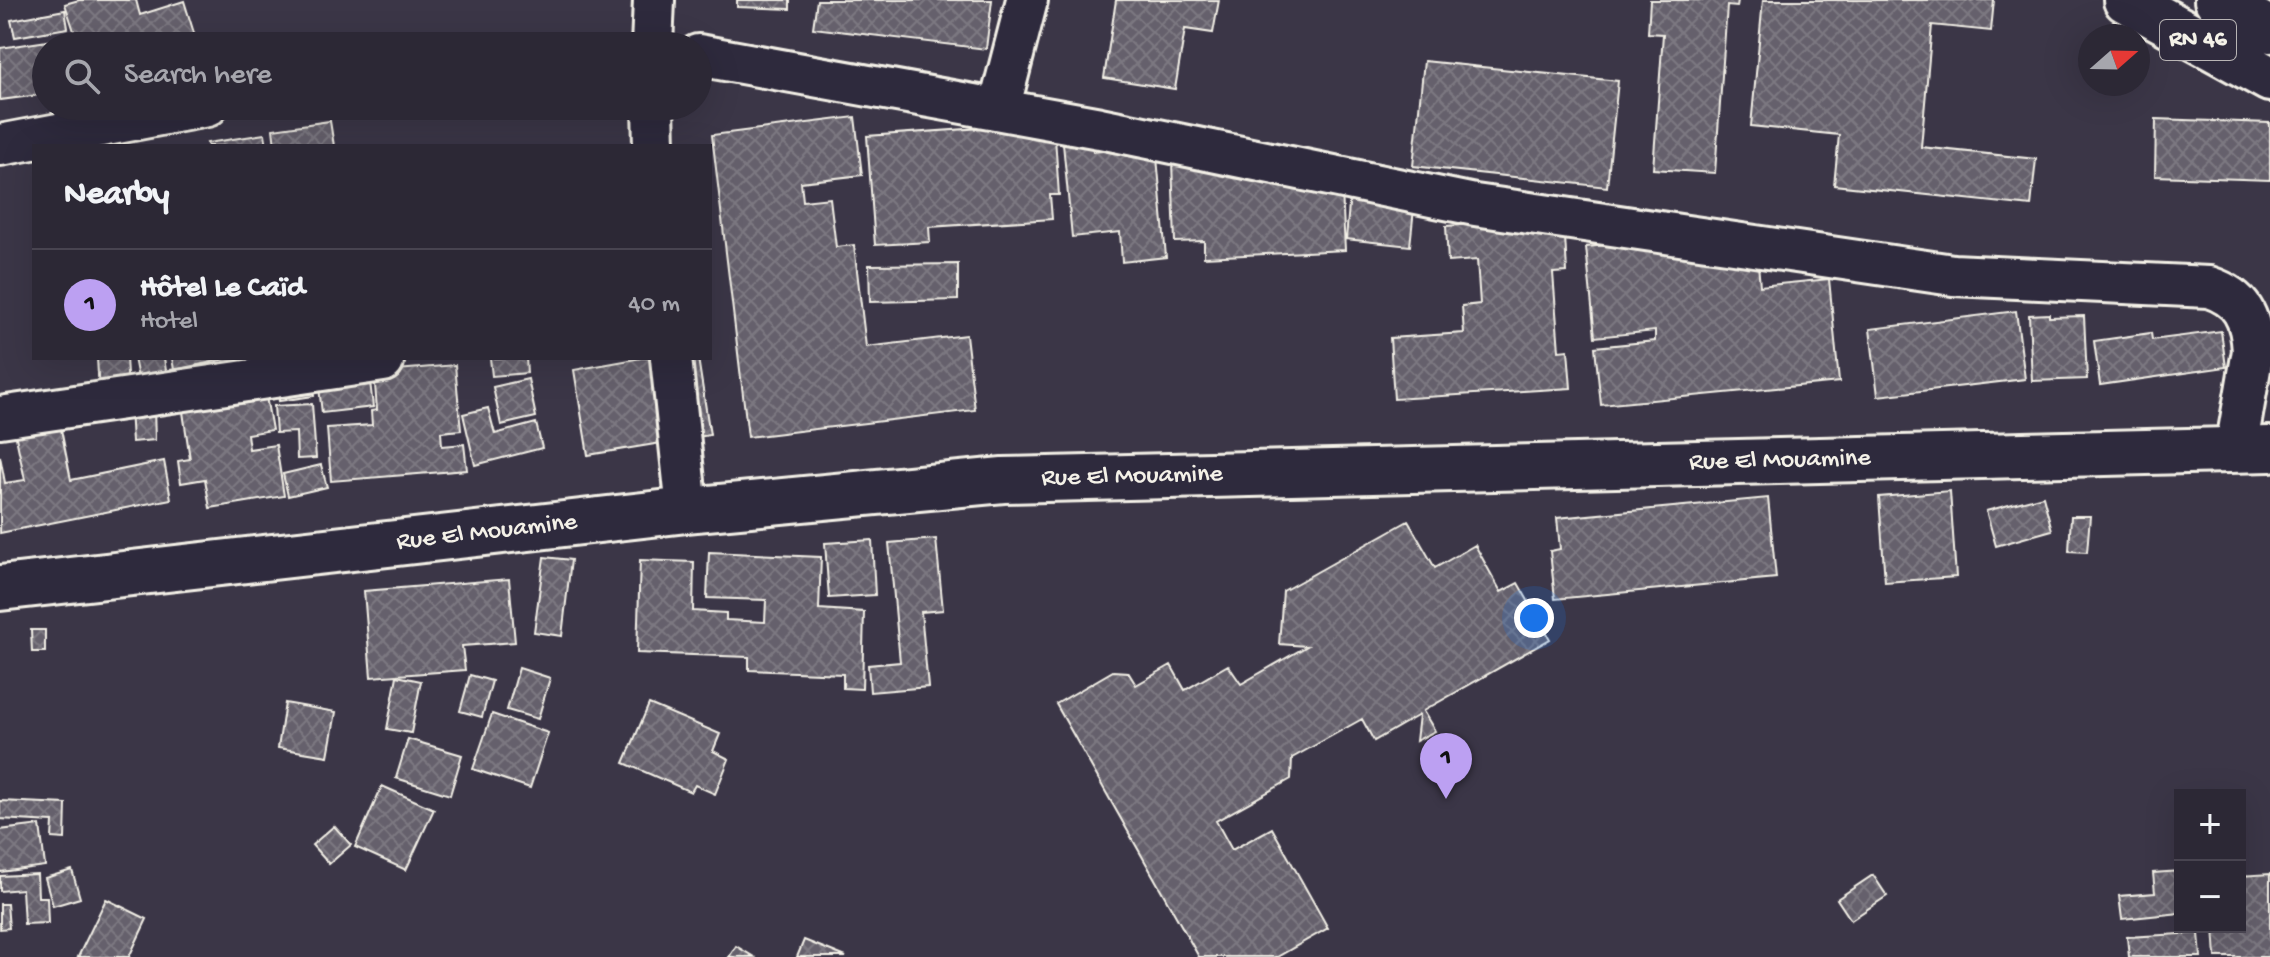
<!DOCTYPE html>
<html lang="en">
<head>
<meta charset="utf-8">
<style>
  body { margin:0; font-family:"Gochi Hand",sans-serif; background:#383441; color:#f1f3f6 }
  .controls { position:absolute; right:24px; bottom:24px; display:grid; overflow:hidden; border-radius:0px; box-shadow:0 8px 32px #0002 }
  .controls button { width:72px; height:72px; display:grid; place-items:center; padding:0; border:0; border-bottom:2px solid #484450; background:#2c2835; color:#f1f3f6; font:40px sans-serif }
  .compass { position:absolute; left:2078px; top:24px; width:72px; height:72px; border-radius:50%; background:#2c2835; box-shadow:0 8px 32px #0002; rotate:70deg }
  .you { position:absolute; left:1534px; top:618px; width:28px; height:28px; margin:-20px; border:6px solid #fff; border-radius:50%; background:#1a73e8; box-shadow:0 0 0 12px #1a73e833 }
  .badge { display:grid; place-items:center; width:52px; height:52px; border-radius:50%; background:#bca0f2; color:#111; font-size:26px; font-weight:700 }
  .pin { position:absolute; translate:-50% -66px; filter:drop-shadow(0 2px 4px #0008) }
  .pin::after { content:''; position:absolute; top:42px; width:28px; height:24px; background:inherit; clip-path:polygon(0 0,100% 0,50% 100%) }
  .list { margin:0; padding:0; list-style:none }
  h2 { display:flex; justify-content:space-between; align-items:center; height:104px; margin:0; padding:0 32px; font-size:34px }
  h2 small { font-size:26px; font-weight:400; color:#a6a6ad }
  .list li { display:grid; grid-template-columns:52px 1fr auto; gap:24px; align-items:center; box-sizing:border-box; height:112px; padding:0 32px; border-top:2px solid #484450 }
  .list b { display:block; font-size:30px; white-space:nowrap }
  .list p { margin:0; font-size:26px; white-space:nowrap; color:#a6a6ad }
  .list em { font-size:26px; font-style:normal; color:#a6a6ad }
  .icon { flex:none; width:44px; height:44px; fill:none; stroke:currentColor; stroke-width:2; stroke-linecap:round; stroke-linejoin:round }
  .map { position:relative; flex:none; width:2270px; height:957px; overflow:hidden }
  .search { position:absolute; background:#2c2835; box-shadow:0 8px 32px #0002; left:32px; top:32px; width:680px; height:88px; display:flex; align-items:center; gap:20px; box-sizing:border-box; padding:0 28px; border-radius:44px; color:#a6a6ad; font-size:30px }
  .panel { position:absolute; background:#2c2835; box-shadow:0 8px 32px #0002; left:32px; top:144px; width:680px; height:216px; border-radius:0px }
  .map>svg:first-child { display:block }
</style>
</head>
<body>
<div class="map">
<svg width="2270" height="957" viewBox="0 0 2270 957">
  <defs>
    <pattern id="building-cross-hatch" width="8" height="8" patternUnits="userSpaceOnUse" patternTransform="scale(2)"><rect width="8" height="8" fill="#65616c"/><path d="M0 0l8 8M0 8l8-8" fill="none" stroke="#7c7881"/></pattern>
  </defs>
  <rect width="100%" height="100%" fill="#3b3647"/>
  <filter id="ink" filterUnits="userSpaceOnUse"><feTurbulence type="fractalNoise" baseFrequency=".0125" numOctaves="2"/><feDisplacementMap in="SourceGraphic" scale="16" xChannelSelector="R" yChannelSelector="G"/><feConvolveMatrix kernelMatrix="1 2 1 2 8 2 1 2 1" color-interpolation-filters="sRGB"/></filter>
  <g filter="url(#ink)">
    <!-- building -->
    <path fill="url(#building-cross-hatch)" stroke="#f4f1e8" stroke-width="2" d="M79 0H136L140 15 184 1 198 46H79L65 4Z
      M737 0H790V9L737 7Z
      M817 0H992L986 49 813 28Z
      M1116 0H1219L1213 33 1185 29 1175 89 1104 78Z
      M1650 0H1738L1737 7 1727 6 1715 173 1653 169 1663 34 1648 33Z
      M1763 0H1994L1991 31 1932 25 1921 147 2036 159 2031 206 1834 185 1839 135 1751 126Z
      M65 10 68 28 15 37 11 20Z
      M68 38 69 46H46V94L0 100V48Z
      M1424 61 1618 81 1607 187 1413 166Z
      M855 117 862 175 801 182 803 201 830 198 836 247 854 245 866 347 966 335 975 410 748 437 712 135Z
      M2156 119 2270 123V180L2155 176Z
      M330 121 334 146H275L273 129Z
      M1054 123 1059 195H1050L1052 219 929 227 930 242 875 245 867 136Z
      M1091 131 1093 152 1156 146 1166 257 1122 262 1120 232 1072 237 1062 133Z
      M265 134 267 146H208L207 143Z
      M1172 162 1341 171 1345 250 1204 257V241L1175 242Z
      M1351 182 1416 190 1410 246 1346 239Z
      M1564 218 1567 272 1553 273 1559 351 1568 350 1571 388 1394 399 1390 338 1464 333 1462 306 1480 304 1477 260 1448 262 1446 226Z
      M1755 231 1760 286 1829 279 1839 382 1601 405 1595 347 1655 341V331L1595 337 1586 247Z
      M958 264V300L870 302 869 265Z
      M2016 311 2025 379 1878 396 1870 329Z
      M2049 314V317L2084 316 2087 379 2032 381 2029 315Z
      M2221 331 2226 367 2100 385 2094 341 2151 333 2152 340Z
      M97 358H126L128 390 99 392Z
      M134 358H164L167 377 139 383Z
      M172 358H231L174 370Z
      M490 358H526L527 373 492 376Z
      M641 358H698L710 435 588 455 574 370Z
      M455 365 461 430 441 432 442 446 464 444 467 470 331 481 327 428 372 425 371 411 377 410 374 372Z
      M369 373 373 407 322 413 318 379Z
      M528 379 536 417 501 425 493 387Z
      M312 380 314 396 279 401 277 386Z
      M265 391 272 430 247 434 249 449 276 445 284 496 210 508 205 479 181 483 178 461 190 459 182 405Z
      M312 404 316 458 297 459 296 432 276 433 274 406Z
      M130 408H154L155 440 132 442Z
      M488 408 495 434 536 423 542 448 475 465 463 414Z
      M59 419 71 480 164 461 171 499 0 533V456L5 483 25 480 14 428Z
      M321 465 327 487 288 496 283 474Z
      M1950 491 1956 577 1885 582 1879 497Z
      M2043 496 2052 530 1996 546 1986 511Z
      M1768 498 1776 578 1555 599 1550 551 1560 549 1557 518Z
      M2071 516H2090L2087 552 2069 551Z
      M1408 521 1435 568 1475 545 1501 592 1518 583 1550 639 1423 711 1435 731 1416 741 1419 715 1374 741 1362 719 1292 758 1291 779 1216 821 1232 850 1272 828 1328 928 1277 957H1199L1056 704 1113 671 1128 672 1136 685 1171 665 1185 690 1228 665 1241 684 1307 646 1279 644 1283 591Z
      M936 539 943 610 921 612 928 687 870 692 868 665 900 662 889 543Z
      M872 540 875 595 829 598 825 543Z
      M709 552 821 557 819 609 864 612 862 689 843 688V674L749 670V657L637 653 640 560 694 562 693 611 726 613V620L765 622 766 600 707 598Z
      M544 557 571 560 562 636 534 632Z
      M509 579 515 642 462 646 465 670 371 677 364 591Z
      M31 630H45V652H32Z
      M519 668 550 678 538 719 507 710Z
      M470 675 492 681 482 717 460 711Z
      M397 676 421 681 411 733 387 729Z
      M285 703 336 712 328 756 278 748Z
      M649 704 720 734 713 751 729 759 715 794 695 785 691 792 624 763Z
      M492 714 548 733 530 788 473 769Z
      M408 739 462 755 450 795 396 778Z
      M382 786 434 809 406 870 355 847Z
      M0 801 66 804 65 839 52 838 53 822 0 819Z
      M40 825 45 866 0 872V830Z
      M334 826 351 845 329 864 312 845Z
      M72 870 80 898 53 906 45 878Z
      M2180 871V913L2122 919 2119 896 2155 893 2153 873Z
      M37 874 38 897H47L48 923 24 924 22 889 0 891V876Z
      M2270 874V957H2216L2214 927H2240V876Z
      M1873 875 1887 896 1851 920 1837 899Z
      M106 899 147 919 129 957H78Z
      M0 904H7L9 928 0 929Z
      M2199 933 2201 957H2129L2127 937Z
      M804 940 846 957H797Z
      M736 946 754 957H729Z"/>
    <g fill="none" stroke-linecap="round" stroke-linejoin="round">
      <defs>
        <path id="street" d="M652 46 654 0
          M698 55 1100 128 1475 205 1953 275 2209 287C2242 298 2251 317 2253 351L2236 449
          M653 106 654 146
          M999 109 1027 0
          M0 145 207 106
          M671 358 687 510
          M0 417 383 361"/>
        <g id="secondary">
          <path id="s1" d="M0 588 687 510 1003 480 2270 449"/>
        </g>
        <path id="primary" d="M2126 0 2270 79
          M2217 0 2270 30"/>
      </defs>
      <!-- street casing -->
      <use href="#street" stroke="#f4f1e8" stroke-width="46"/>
      <!-- secondary casing -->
      <use href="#secondary" stroke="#f4f1e8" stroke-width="50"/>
      <!-- primary casing -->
      <use href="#primary" stroke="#f4f1e8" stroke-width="50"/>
      <!-- street -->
      <use href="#street" stroke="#2f2a3d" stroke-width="40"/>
      <!-- secondary -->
      <use href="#secondary" stroke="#2f2a3d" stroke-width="44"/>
      <!-- primary -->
      <use href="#primary" stroke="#2f2a3d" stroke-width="44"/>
    </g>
  </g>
  <g text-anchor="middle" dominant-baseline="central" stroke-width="8" stroke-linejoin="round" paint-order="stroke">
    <!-- shield labels -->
    <rect fill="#2f2a3d" stroke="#b9b5b5" stroke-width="2" x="2160" y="20" width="76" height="40" rx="6"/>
    <g font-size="24" font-weight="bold" fill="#f4f1e8">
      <text x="2198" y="40">RN 46</text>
    </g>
    <!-- street labels -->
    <g font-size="26" fill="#f4f1e8" stroke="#2f2a3d">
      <text stroke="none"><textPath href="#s1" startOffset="1786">Rue El Mouamine</textPath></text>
      <text stroke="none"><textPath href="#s1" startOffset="1138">Rue El Mouamine</textPath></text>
      <text stroke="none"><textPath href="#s1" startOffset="490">Rue El Mouamine</textPath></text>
    </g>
  </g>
</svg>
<div class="controls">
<button>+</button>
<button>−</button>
</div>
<svg class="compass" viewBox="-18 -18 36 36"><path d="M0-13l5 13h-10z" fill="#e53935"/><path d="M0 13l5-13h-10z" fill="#a6a6ad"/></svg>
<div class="you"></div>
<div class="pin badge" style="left:1446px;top:799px">1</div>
<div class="search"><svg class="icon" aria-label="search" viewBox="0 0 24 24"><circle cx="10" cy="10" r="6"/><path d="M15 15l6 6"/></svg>Search here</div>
<section class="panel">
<h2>Nearby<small></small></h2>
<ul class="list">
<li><span class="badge">1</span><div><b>Hôtel Le Caïd</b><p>Hotel</p></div><em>40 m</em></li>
</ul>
</section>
</div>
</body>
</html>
